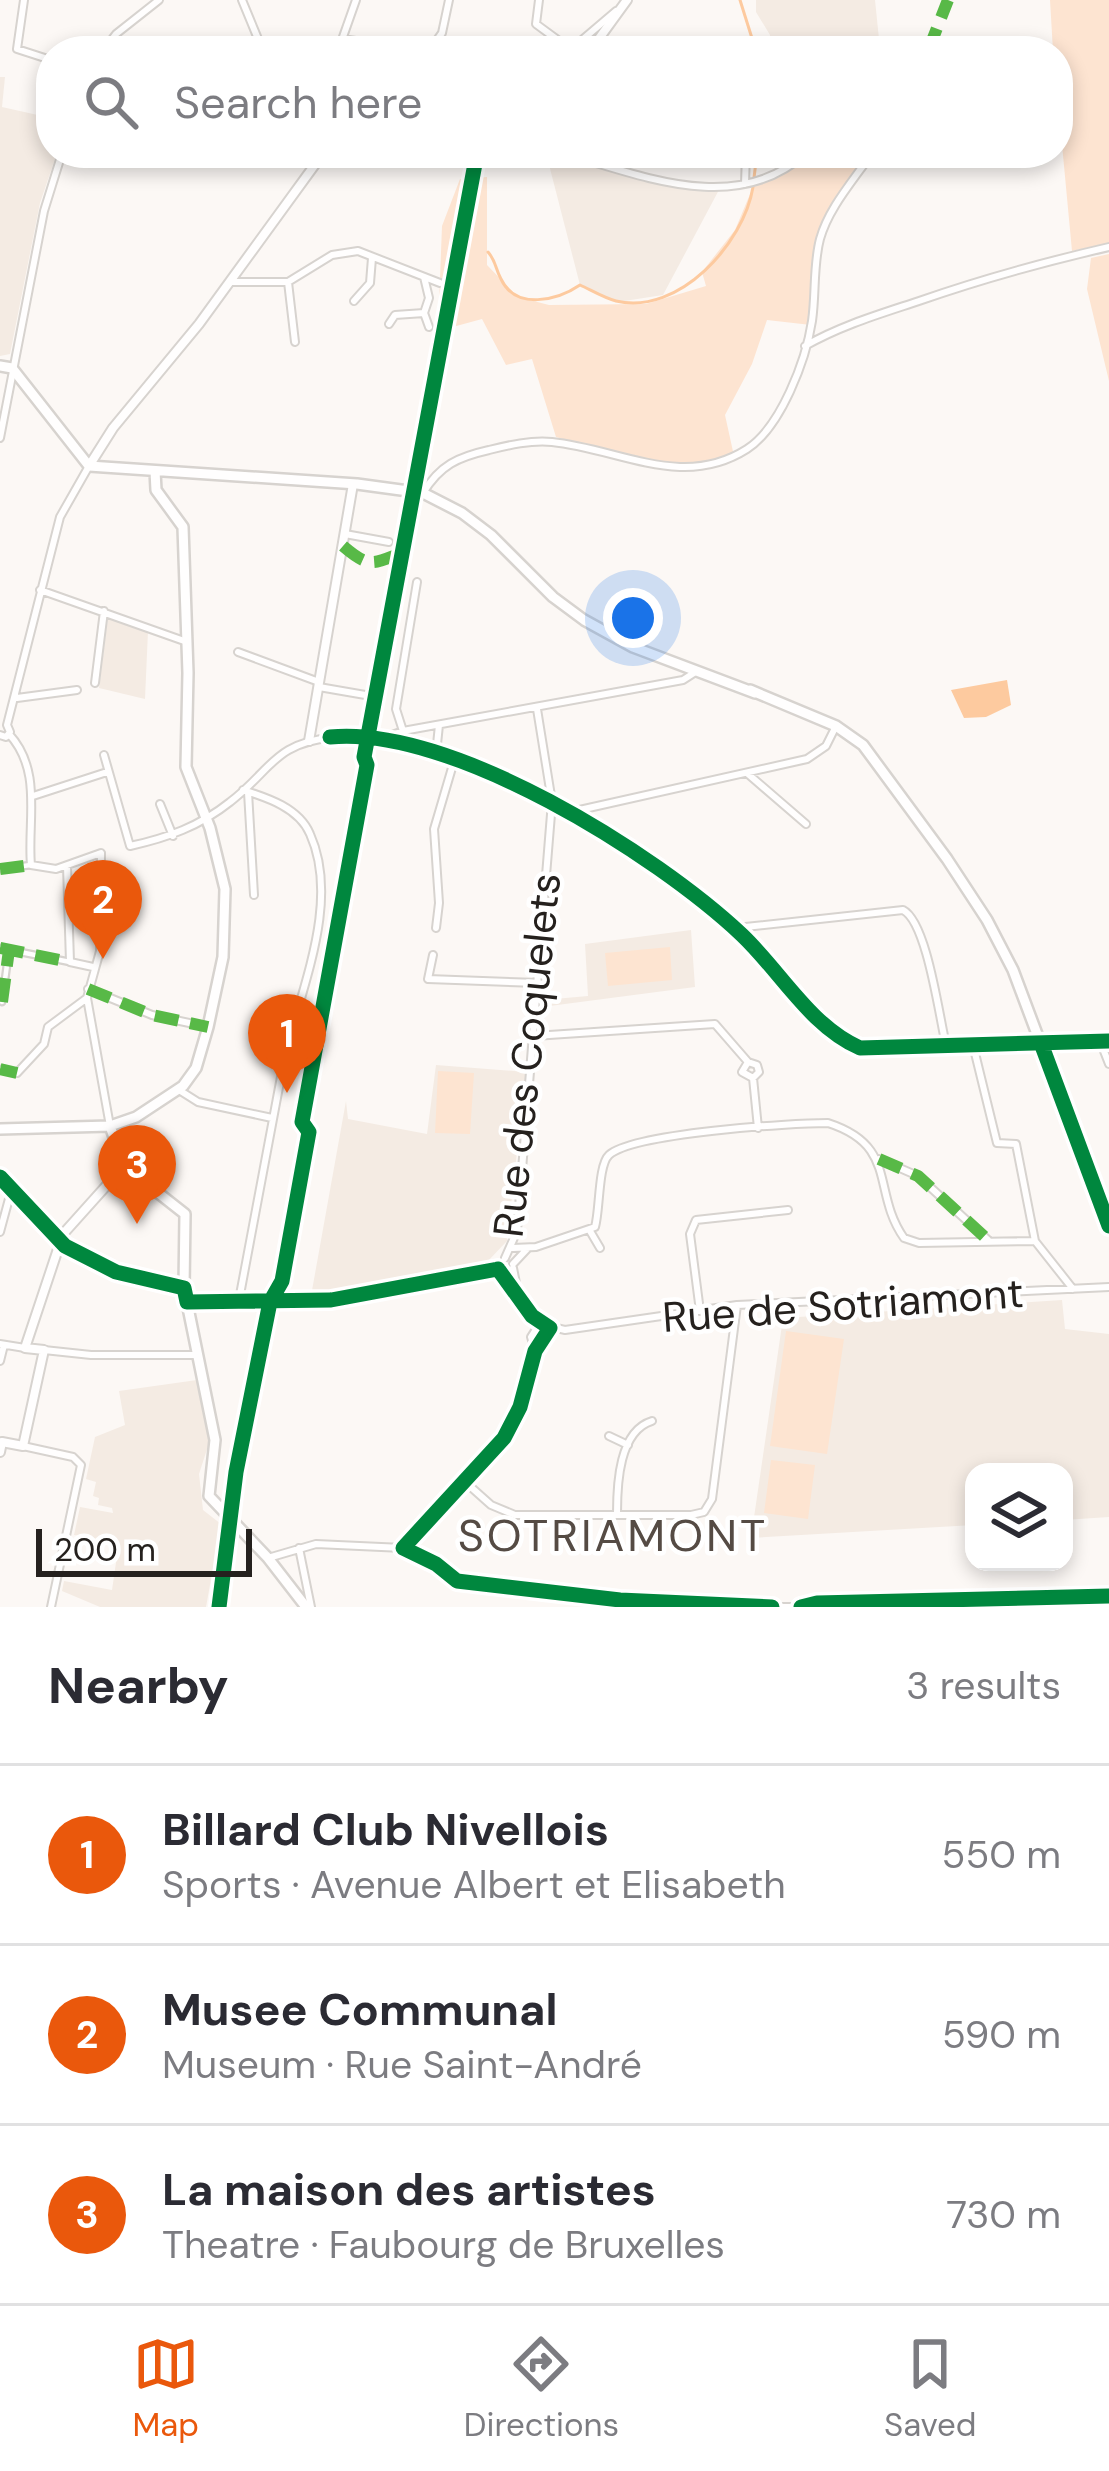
<!DOCTYPE html>
<html lang="en">
<head>
<meta charset="utf-8">
<style>
  body { margin:0; font-family:"DM Sans",sans-serif; background:#f7f7f7; color:#2b2b33 }
  .controls { position:absolute; right:36px; bottom:36px; display:grid; overflow:hidden; border-radius:24px; box-shadow:0 6px 18px #0003 }
  .controls button { width:108px; height:108px; display:grid; place-items:center; padding:0; border:0; border-bottom:3px solid #e1e1e2; background:#fff; color:#2b2b33; font:60px sans-serif }
  .scale { position:absolute; left:36px; bottom:30px; width:216px; box-sizing:border-box; padding-left:12px; border:6px solid #25211e; border-top:0; font-size:33px; line-height:42px; white-space:nowrap; color:#25211e; -webkit-text-stroke:9px #fff; paint-order:stroke }
  .you { position:absolute; left:633px; top:618px; width:42px; height:42px; margin:-30px; border:9px solid #fff; border-radius:50%; background:#1a73e8; box-shadow:0 0 0 18px #1a73e833 }
  .badge { display:grid; place-items:center; width:78px; height:78px; border-radius:50%; background:#ea580c; color:#fff; font-size:39px; font-weight:700 }
  .pin { position:absolute; translate:-50% -99px; filter:drop-shadow(0 3px 6px #0008) }
  .pin::after { content:''; position:absolute; top:63px; width:42px; height:36px; background:inherit; clip-path:polygon(0 0,100% 0,50% 100%) }
  .list { margin:0; padding:0; list-style:none }
  h2 { display:flex; justify-content:space-between; align-items:center; height:156px; margin:0; padding:0 48px; font-size:51px }
  h2 small { font-size:39px; font-weight:400; color:#7c7c81 }
  .list li { display:grid; grid-template-columns:78px 1fr auto; gap:36px; align-items:center; box-sizing:border-box; height:180px; padding:0 48px; border-top:3px solid #e1e1e2 }
  .list b { display:block; font-size:45px; white-space:nowrap }
  .list p { margin:0; font-size:39px; white-space:nowrap; color:#7c7c81 }
  .list em { font-size:39px; font-style:normal; color:#7c7c81 }
  .icon { flex:none; width:66px; height:66px; fill:none; stroke:currentColor; stroke-width:2; stroke-linecap:round; stroke-linejoin:round }
  .map { position:relative; flex:none; width:1109px; height:1607px; overflow:hidden }
  .search { position:absolute; background:#fff; box-shadow:0 6px 18px #0003; left:36px; right:36px; top:36px; height:132px; display:flex; align-items:center; gap:30px; box-sizing:border-box; padding:0 42px; border-radius:48px; color:#7c7c81; font-size:45px }
  .sheet { height:696px; background:#fff }
  nav { display:flex; justify-content:space-around; align-items:center; box-sizing:border-box; height:168px; border-top:3px solid #e1e1e2; background:#fff; font-size:33px; color:#7c7c81 }
  nav a { display:grid; justify-items:center; gap:6px }
  nav .on { color:#ea580c }
  .map>svg:first-child { display:block }
</style>
</head>
<body>
<div class="map">
<svg width="1109" height="1607" viewBox="0 0 1109 1607">
  <rect width="100%" height="100%" fill="#fcf8f5"/>
  <!-- built -->
  <path fill="#f4ebe3" d="M756 0H875L879 39 876 51H768L770 35 756 12Z
    M0 77H5L2 107 51 118V153H57L40 203 10 354 0 356Z
    M546 153H562L667 182 720 188 663 295 618 302 580 285Z
    M108 617 148 631 145 699 99 688Z
    M691 930 695 987 542 1007 543 1000 588 996 585 944Z
    M436 1065 526 1072 507 1241 488 1261 377 1287 311 1296 346 1101 348 1119 427 1134Z
    M1062 1300 1065 1329 1109 1334V1517L1064 1520V1472H974V1525L751 1538 783 1318Z
    M197 1380 210 1440 199 1474 203 1510 221 1524 206 1607H100L62 1591 64 1581 112 1590 119 1542 74 1535 80 1507 113 1513 112 1508 98 1505 99 1498 93 1496 96 1482 86 1479 95 1437 125 1425 119 1391Z"/>
  <!-- green -->
  <path fill="#fde4d1" d="M1050 0H1109V243L1072 251 1058 102V51H1053Z
    M806 153H871L833 210 819 244 811 325 767 320 752 364 725 415 734 456 697 468 623 457 556 437 532 359 506 365 482 319 438 331 442 226 460 179 487 177V265L518 297 549 305 646 304 706 286 702 272 735 230 753 187Z
    M1109 254V381L1087 289 1091 258Z
    M670 947 672 980 608 986 605 953Z
    M438 1071 474 1073 470 1134 435 1133Z
    M786 1331 844 1339 827 1454 770 1446Z
    M771 1460 815 1465 808 1519 764 1513Z"/>
  <!-- water -->
  <path fill="#fdca9f" d="M1007 680 1011 705 986 717 964 718 951 690Z"/>
  <g fill="none" stroke-linecap="round" stroke-linejoin="round">
    <!-- stream -->
    <path stroke="#fdca9f" stroke-width="3" d="M740 0 756 51
      M754 178 757 153
      M488 252C496 261 495 268 501 279 516 311 558 300 580 285 591 290 604 298 616 301 679 316 744 243 753 187"/>
    <defs>
      <path id="pedestrian" d="M0 869 31 865
        M0 948 70 962
        M2 1002 9 950
        M0 1069 17 1073"/>
      <path id="minor" d="M24 0 17 49 51 60
        M242 0 263 51
        M539 0 536 24 570 49
        M342 39 410 49 432 47 442 33 449 0
        M103 51 116 34 159 0
        M338 51 356 0
        M569 51 616 11
        M562 153C641 175 736 217 806 153
        M654 153 660 161
        M745 184 746 153
        M231 282H288L332 255 358 251 440 283
        M288 282 295 342
        M354 301 370 283 372 258
        M424 313 429 327
        M389 324 395 315 424 313 429 298 424 277
        M805 346C842 325 880 314 919 301 982 279 1044 262 1109 247
        M0 438 44 211 62 153
        M423 493C440 465 458 457 489 450 509 445 531 440 552 442 620 449 683 490 747 449 781 427 806 360 812 321 816 294 813 265 820 239 829 207 854 180 872 153
        M345 534 389 542
        M40 590 187 642
        M238 652 319 682
        M95 683 104 611
        M319 687 371 696
        M17 698 77 690
        M403 731 396 709 417 582
        M9 734C43 771 27 821 31 865L56 869 101 853 100 951 87 998 110 1126
        M0 735 6 737 10 732 7 725 60 517 89 466
        M384 738 403 731 683 680 697 671
        M436 754 439 725
        M104 755 130 846C167 838 200 826 230 802 272 770 273 743 335 737 377 733 420 749 459 763 562 802 659 858 739 933 777 968 822 1045 875 1050
        M748 774 806 824
        M248 792 254 895
        M33 796 107 772
        M160 804 173 836
        M575 811 807 759 826 746 836 726
        M67 866 70 962 93 967
        M436 928 439 903 434 829 454 761
        M736 928 903 910C927 922 939 1016 946 1045H973L997 1143 1016 1144 1035 1241
        M433 955 428 979 538 983
        M88 989 152 1015 208 1027
        M534 1036 715 1024 748 1062 757 1065 759 1072 753 1078 742 1072 748 1062
        M1100 1041 1109 1064
        M1042 1046 1109 1041
        M17 1073 44 1044 48 1027 87 998
        M753 1078 758 1128
        M179 1090 198 1102 272 1118
        M879 1159 918 1176 988 1240
        M0 1177 65 1246 116 1272 184 1288
        M590 1231 600 1248
        M0 1232 10 1195 17 1193
        M513 1248 536 1247 595 1227C600 1210 598 1165 609 1155 633 1133 791 1123 828 1123 899 1146 871 1191 904 1238L919 1243 1035 1241 1073 1289
        M505 1258 517 1231 552 802 537 709
        M513 1264 528 1248
        M513 1268 519 1298
        M498 1269C518 1295 530 1324 565 1330L737 1305 1109 1287
        M239 1300C253 1222 268 1144 283 1066 297 996 342 905 310 834 299 808 268 798 243 790
        M187 1302 331 1300 498 1269
        M700 1311 690 1234 696 1220 788 1210
        M0 1344 25 1348
        M44 1350 91 1355H196
        M535 1351 531 1337 540 1323
        M0 1361 4 1345
        M609 1436 628 1445
        M23 1446 73 1457 81 1465 51 1607
        M463 1480 491 1505 515 1515H691L704 1512 712 1499 737 1305
        M617 1513C617 1484 619 1431 652 1421
        M299 1548 311 1607
        M403 1548 504 1438 520 1407 535 1351 550 1328
        M268 1558 316 1544 403 1548 436 1564 457 1581 620 1600 772 1607
        M780 1607H790
        M801 1607 817 1603 1109 1596"/>
      <path id="tertiary" d="M590 51 627 0
        M89 466 113 428 199 324 319 159C368 149 419 164 469 153
        M309 741 353 484
        M0 1452 2 1442 23 1446 44 1350 25 1348 63 1234 124 1166"/>
      <path id="secondary" d="M0 366 12 368 89 466 357 484 423 493 462 513 491 535 553 597 584 620 633 647 755 693
        M750 690 836 726 863 745 947 859 987 920 1013 970 1109 1226
        M110 1126 124 1166 185 1214 184 1288 215 1440 209 1496 268 1558 306 1607
        M0 1129 110 1126 136 1117 183 1086 196 1068 208 1027 223 957 225 889 210 828 186 767 188 673 183 527 156 490 155 471"/>
    </defs>
    <!-- pedestrian casing -->
    <use href="#pedestrian" stroke="#d7d3cf" stroke-width="9"/>
    <!-- minor casing -->
    <use href="#minor" stroke="#d7d3cf" stroke-width="10"/>
    <!-- tertiary casing -->
    <use href="#tertiary" stroke="#d7d3cf" stroke-width="12"/>
    <!-- secondary casing -->
    <use href="#secondary" stroke="#d7d3cf" stroke-width="14"/>
    <!-- pedestrian -->
    <use href="#pedestrian" stroke="#fffefe" stroke-width="4.5"/>
    <!-- minor -->
    <use href="#minor" stroke="#fffefe" stroke-width="6"/>
    <!-- tertiary -->
    <use href="#tertiary" stroke="#fffefe" stroke-width="8"/>
    <!-- secondary -->
    <use href="#secondary" stroke="#fffefe" stroke-width="9"/>
    <!-- quiet -->
    <path stroke="#58b947" stroke-width="12" stroke-dasharray="24 12" stroke-linecap="butt" d="M928 51 948 0
      M343 546C371 570 374 563 404 552
      M0 869 31 865
      M0 948 70 962
      M88 989 152 1015 208 1027
      M2 1002 9 950
      M0 1069 17 1073
      M879 1159 918 1176 988 1240"/>
    <defs>
      <path id="cycleway" d="M330 737C451 725 656 854 742 935 781 972 810 1026 860 1048L1109 1041
        M1042 1046 1109 1226
        M0 1177 65 1246 116 1272 184 1288 187 1302 331 1300 498 1269
        M498 1269 532 1316 550 1328 535 1351 520 1407 504 1438 403 1548 436 1564 457 1581 620 1600 772 1607
        M219 1607 236 1472 270 1302 282 1281 309 1132 302 1122 367 765 364 757 477 153
        M801 1607 817 1603 1109 1596"/>
    </defs>
    <!-- cycleway casing -->
    <use href="#cycleway" stroke="#fff" stroke-width="22"/>
    <!-- cycleway -->
    <use href="#cycleway" stroke="#00873e" stroke-width="15"/>
  </g>
  <g text-anchor="middle" dominant-baseline="central" stroke-width="9" stroke-linejoin="round" paint-order="stroke">
    <!-- street labels -->
    <g font-size="42" fill="#25211e" stroke="#fff">
      <text transform="translate(527 1055) rotate(-84)">Rue des Coquelets</text>
      <text transform="translate(843 1305) rotate(-4)">Rue de Sotriamont</text>
    </g>
    <!-- neighbourhood labels -->
    <g font-size="45" letter-spacing="3" fill="#554b44" stroke="#fff">
      <text x="613" y="1535">SOTRIAMONT</text>
    </g>
  </g>
</svg>
<div class="controls">
<button><svg class="icon" aria-label="layers" viewBox="0 0 24 24"><path d="M12 4l9 5-9 5-9-5zM3 14l9 5 9-5"/></svg></button>
</div>
<div class="scale">200 m</div>
<div class="you"></div>
<div class="pin badge" style="left:287px;top:1093px">1</div>
<div class="pin badge" style="left:103px;top:959px">2</div>
<div class="pin badge" style="left:137px;top:1224px">3</div>
<div class="search"><svg class="icon" aria-label="search" viewBox="0 0 24 24"><circle cx="10" cy="10" r="6"/><path d="M15 15l6 6"/></svg>Search here</div>
</div>
<section class="sheet">
<h2>Nearby<small>3 results</small></h2>
<ul class="list">
<li><span class="badge">1</span><div><b>Billard Club Nivellois</b><p>Sports · Avenue Albert et Elisabeth</p></div><em>550 m</em></li>
<li><span class="badge">2</span><div><b>Musee Communal</b><p>Museum · Rue Saint-André</p></div><em>590 m</em></li>
<li><span class="badge">3</span><div><b>La maison des artistes</b><p>Theatre · Faubourg de Bruxelles</p></div><em>730 m</em></li>
</ul>
</section>
<nav>
<a class="on"><svg class="icon" aria-label="map" viewBox="0 0 24 24"><path d="M3 6l6-2 6 2 6-2v14l-6 2-6-2-6 2zM9 4v14M15 6v14"/></svg>Map</a>
<a><svg class="icon" aria-label="directions" viewBox="0 0 24 24"><path d="M12 3l9 9-9 9-9-9zM9 14v-3h6M13 9l2 2-2 2"/></svg>Directions</a>
<a><svg class="icon" aria-label="saved" viewBox="0 0 24 24"><path d="M7 4h10v16l-5-4-5 4z"/></svg>Saved</a>
</nav>
</body>
</html>
